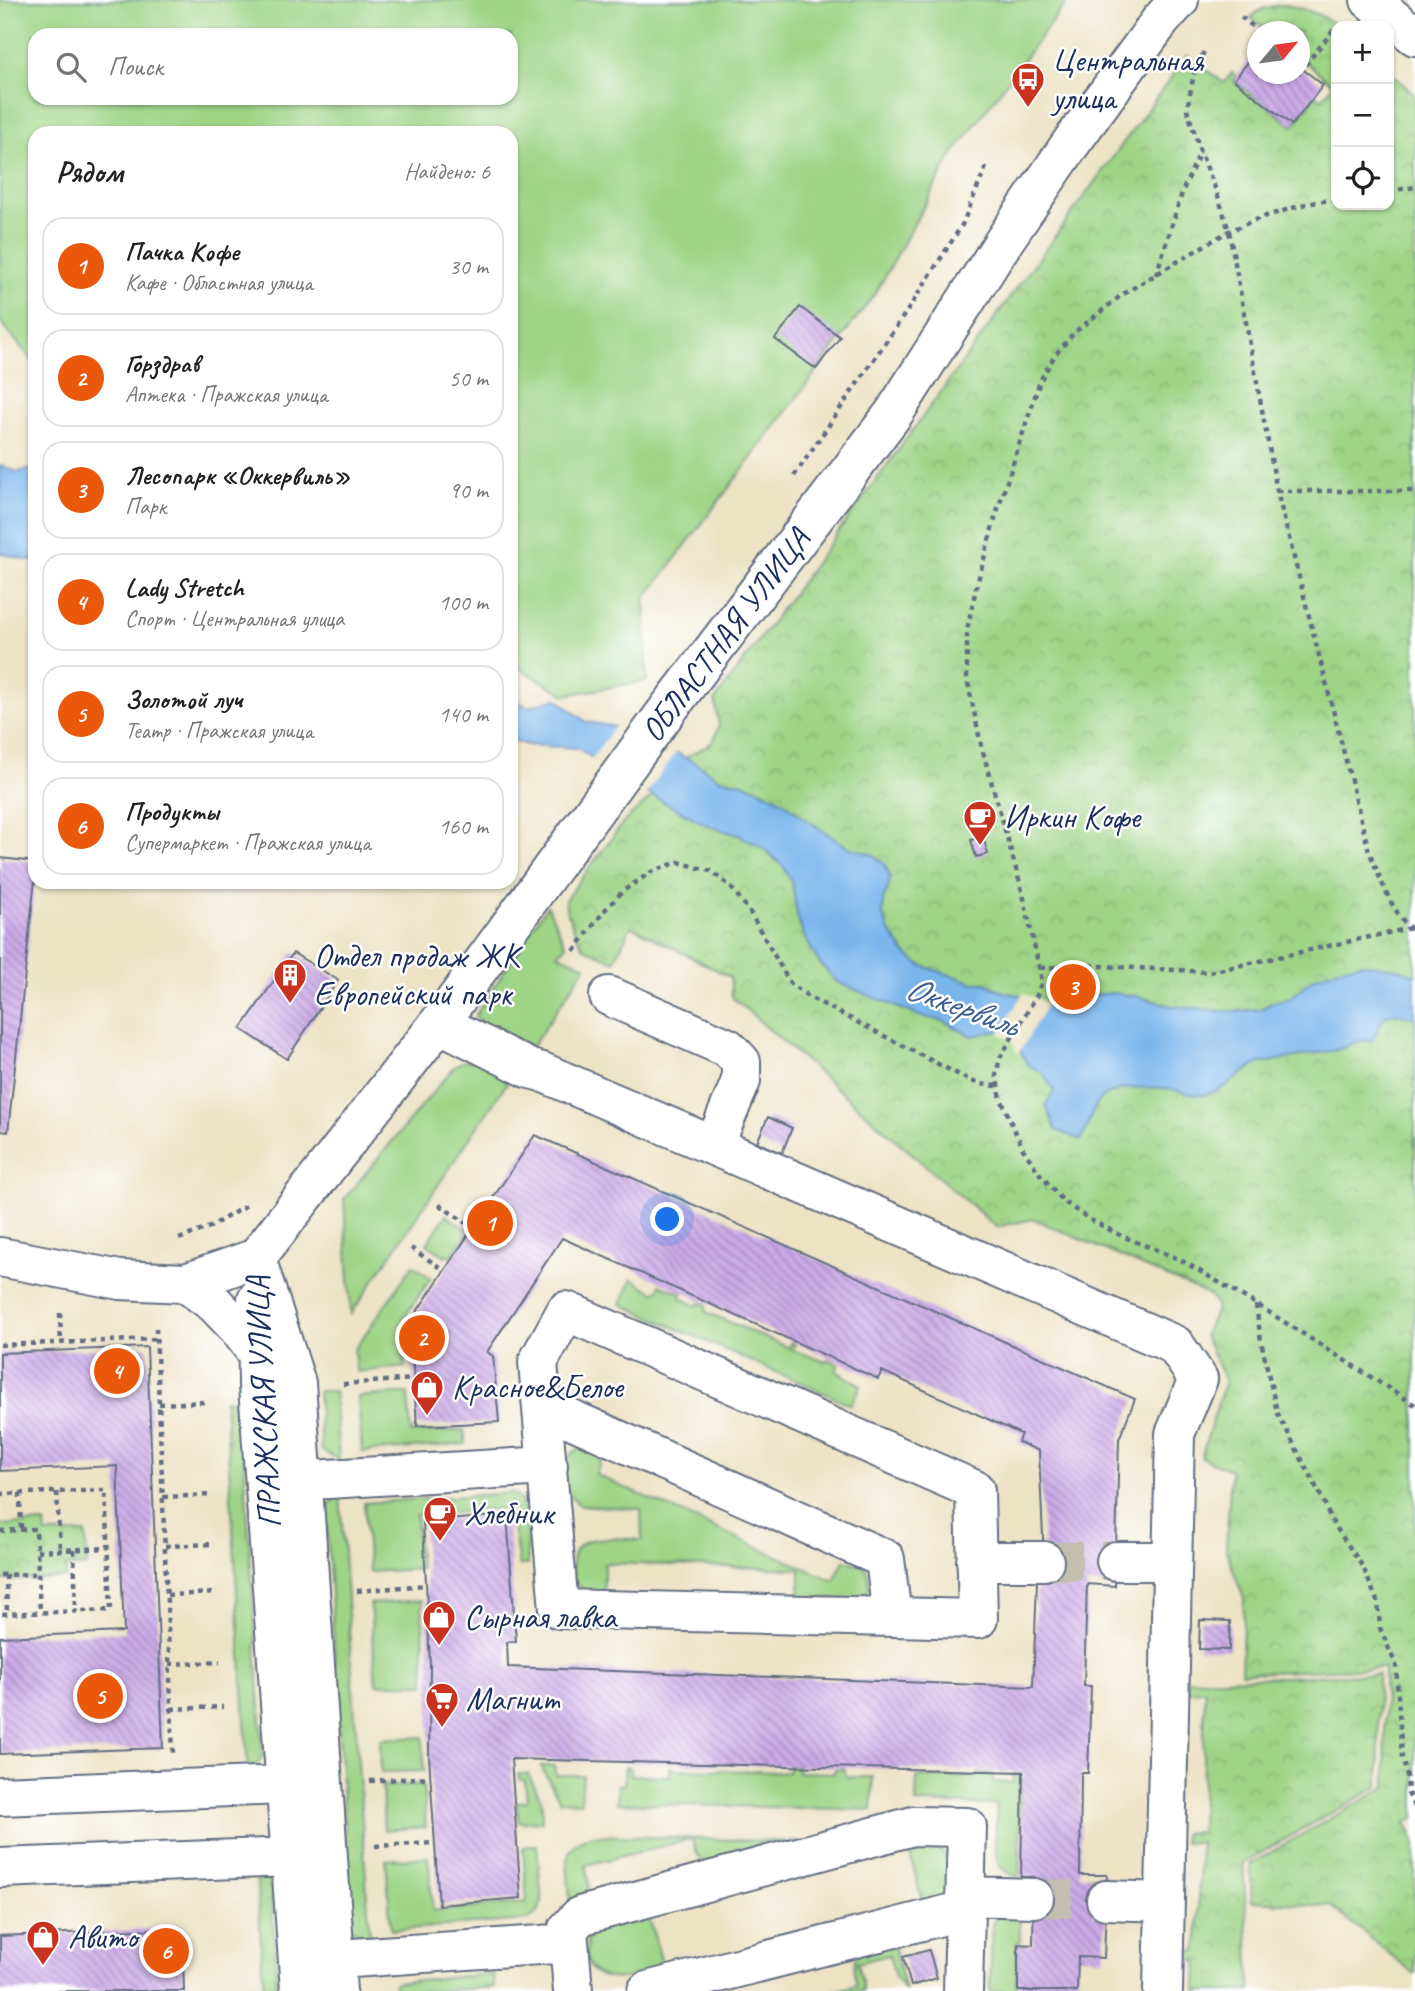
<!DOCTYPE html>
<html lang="ru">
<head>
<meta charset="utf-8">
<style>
  body { margin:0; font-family:Caveat,sans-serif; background:#f6f6f6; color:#222 }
  .controls { position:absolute; right:21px; top:21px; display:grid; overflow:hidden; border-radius:14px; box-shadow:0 2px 5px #0004 }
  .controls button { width:63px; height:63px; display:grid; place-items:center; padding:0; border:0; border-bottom:2px solid #e0e0e0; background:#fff; color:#222; font:35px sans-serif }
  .compass { position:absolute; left:1247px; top:21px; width:63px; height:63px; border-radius:50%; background:#fff; box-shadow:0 2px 5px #0004; rotate:61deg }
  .you { position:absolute; left:668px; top:1220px; width:24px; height:24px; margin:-18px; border:5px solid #fff; border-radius:50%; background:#1a73e8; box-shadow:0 0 0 10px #1a73e833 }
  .badge { display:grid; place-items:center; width:46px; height:46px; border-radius:50%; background:#ea580c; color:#fff; font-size:23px; font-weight:700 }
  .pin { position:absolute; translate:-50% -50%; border:4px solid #fff; box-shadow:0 2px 7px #0006 }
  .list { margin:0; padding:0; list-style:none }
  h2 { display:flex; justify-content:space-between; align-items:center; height:91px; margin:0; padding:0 28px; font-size:30px }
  h2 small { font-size:23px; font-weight:400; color:#767676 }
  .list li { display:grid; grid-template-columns:46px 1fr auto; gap:21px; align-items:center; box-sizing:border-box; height:98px; margin:0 14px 14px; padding:0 14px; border:2px solid #e0e0e0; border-radius:21px }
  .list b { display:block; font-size:26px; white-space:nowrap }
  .list p { margin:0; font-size:23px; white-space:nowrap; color:#767676 }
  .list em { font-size:23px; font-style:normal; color:#767676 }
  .icon { flex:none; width:38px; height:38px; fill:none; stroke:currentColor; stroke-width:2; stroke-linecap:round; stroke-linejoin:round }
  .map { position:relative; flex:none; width:1415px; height:1991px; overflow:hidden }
  .search { position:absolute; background:#fff; box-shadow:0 2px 5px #0004; left:28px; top:28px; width:490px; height:77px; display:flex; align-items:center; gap:18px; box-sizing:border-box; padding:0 24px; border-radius:21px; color:#767676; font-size:26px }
  .panel { position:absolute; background:#fff; box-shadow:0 2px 5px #0004; left:28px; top:126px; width:490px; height:763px; border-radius:21px }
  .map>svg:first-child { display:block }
</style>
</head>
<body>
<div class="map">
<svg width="1415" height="1991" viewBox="0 0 1415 1991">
  <defs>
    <pattern id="park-crowns" width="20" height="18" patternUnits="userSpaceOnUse" patternTransform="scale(1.75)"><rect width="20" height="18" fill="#9ed486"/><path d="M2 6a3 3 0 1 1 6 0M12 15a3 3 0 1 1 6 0" fill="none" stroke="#88b676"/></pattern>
    <pattern id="building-back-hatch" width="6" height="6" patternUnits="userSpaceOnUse" patternTransform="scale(1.75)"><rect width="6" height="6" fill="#cba9e7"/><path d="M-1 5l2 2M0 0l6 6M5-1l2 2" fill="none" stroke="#a48abe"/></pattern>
  </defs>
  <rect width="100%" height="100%" fill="#fff"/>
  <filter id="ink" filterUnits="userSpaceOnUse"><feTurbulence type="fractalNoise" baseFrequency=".0143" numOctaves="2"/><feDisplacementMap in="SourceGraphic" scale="14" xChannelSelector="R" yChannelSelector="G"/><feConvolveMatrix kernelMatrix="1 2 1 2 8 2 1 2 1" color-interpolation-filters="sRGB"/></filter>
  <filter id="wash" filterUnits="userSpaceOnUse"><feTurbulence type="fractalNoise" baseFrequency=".00686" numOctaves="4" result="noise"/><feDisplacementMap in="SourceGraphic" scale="28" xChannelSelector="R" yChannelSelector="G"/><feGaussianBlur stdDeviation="1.57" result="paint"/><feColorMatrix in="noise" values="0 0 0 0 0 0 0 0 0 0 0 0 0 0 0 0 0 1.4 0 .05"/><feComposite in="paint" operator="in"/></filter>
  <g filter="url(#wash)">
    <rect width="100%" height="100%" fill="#ece3c5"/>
    <!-- grass -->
    <path fill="#9ed486" stroke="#5c8272" stroke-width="2" fill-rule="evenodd" d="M0 0H1068L951 157 877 291 645 599 647 681 565 695 511 663V133H35V364L0 321ZM35 35H511V98H35Z
      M547 905 566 946 558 954 586 966 532 1047 491 1029 475 1016Z
      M464 1061H477L511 1077 351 1314 344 1199 454 1067Z
      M446 1215 469 1231 451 1257 447 1254 445 1256 427 1244Z
      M413 1265 431 1278 403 1319 405 1367 356 1372 354 1350Z
      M632 1279 654 1292 658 1291 660 1285 682 1293 681 1298 697 1306 700 1302 706 1305V1312L789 1348 791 1343 795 1344 793 1350 826 1362 828 1359 838 1364 837 1372 861 1385 851 1405 621 1304Z
      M318 1391H334L339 1460 321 1450Z
      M408 1393 411 1433 464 1430 466 1444 362 1452 358 1397Z
      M240 1398 263 1755 259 1763 248 1770 225 1400Z
      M591 1444 603 1454 596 1475 834 1581 844 1560 865 1566 869 1577V1590L856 1600 802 1597 800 1592V1569L604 1563V1589L600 1595C590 1596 581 1588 574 1582 573 1576 572 1570 572 1565 571 1529 619 1539 642 1540L641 1509 580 1505C555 1484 557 1453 591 1444Z
      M510 1493C516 1495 520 1497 522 1503 528 1516 527 1549 528 1565H519L510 1508 416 1515 420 1569 369 1572 364 1503Z
      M340 1495 370 1939 350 1928 326 1507Z
      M422 1600 425 1684H376L370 1604Z
      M423 1737 424 1771 381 1772 380 1739Z
      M541 1766H554L556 1775H583L581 1802 560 1801Z
      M625 1767 631 1768V1775L670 1776V1767H673L674 1769 788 1772 789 1767H797L798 1772 834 1773 835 1769H845L846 1777H873L872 1810 617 1803 618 1785H624Z
      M978 1773 992 1774 993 1782 1012 1783 1014 1774H1021L1019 1876C985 1873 997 1828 997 1805L916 1803 917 1777H977Z
      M518 1774H528L542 1801V1821L519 1822 517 1802 527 1801 525 1780 519 1779Z
      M423 1784 426 1827 384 1830 382 1786Z
      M593 1835 799 1842 707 1864C696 1860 696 1848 692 1839L586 1865C589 1887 595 1892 570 1900L567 1860C570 1845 579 1840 593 1835Z
      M925 1844C943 1849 951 1857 949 1875 948 1881 949 1887 945 1892 940 1898 933 1900 926 1903L921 1898 910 1854 913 1848Z
      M537 1845 542 1903 536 1914 527 1920 391 1930 386 1860 428 1857 433 1911 527 1902 523 1847Z
      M256 1871 271 1882 277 1991H264Z
      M1000 1907 1020 1916V1941L1017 1942 1016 1991H990L992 1927Z
      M648 1914 664 1970C641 1976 593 1991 586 1957 586 1952 587 1945 587 1940L595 1931Z
      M894 1946 905 1991 895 1977 889 1955 857 1963 863 1984V1991H833L857 1985C854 1974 851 1964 858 1954Z
      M493 1974 494 1987 437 1991H395V1982Z"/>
    <!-- park -->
    <path fill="url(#park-crowns)" stroke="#5c8272" stroke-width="2" d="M1285 5C1302 8 1323 14 1336 26V205H1389V72L1415 95V1817L1406 1823 1415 1840V1973H1413L1331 1906 1252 1901 1250 1864 1386 1787 1384 1668 1241 1673 1244 1599 1226 1550 1231 1470 1201 1458 1225 1381 1204 1335 1217 1308 1211 1296 1034 1219 996 1227 732 997 730 977 631 926 614 961 584 948 575 933 566 908 565 900 624 822 673 777 685 758 713 742 719 726 715 700 1187 56 1224 83 1232 73 1236 76 1234 81 1293 126 1316 95 1322 99 1333 85 1300 57V32L1268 31 1251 18C1260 7 1272 6 1285 5Z
      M45 1523 46 1534 86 1533 87 1566 66 1567V1578L0 1580V1525Z
      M1378 1674 1379 1786 1243 1863 1251 1991H1196L1197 1960 1181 1959V1950L1197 1951 1200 1843 1184 1842V1833L1201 1832 1205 1690 1187 1691 1188 1680Z"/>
    <!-- water -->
    <path fill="#7ab6ec" stroke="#4a72a5" stroke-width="2" d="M0 465 17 472 35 469V562L0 553Z
      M556 698 586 722 622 728 654 741 701 766 720 779 740 782 762 790 783 801 804 818 848 847 874 855 884 864 890 876 889 885 883 900V915L889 930 905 953 920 965 974 983H985L1003 992 1028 997 1052 1008 1064 1002 1085 996 1112 993 1136 996 1172 1006 1223 1011H1241L1261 1009 1272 1003 1291 997 1313 978 1336 969 1362 963 1399 969 1415 975V1018C1382 1007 1386 1014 1372 1041 1354 1038 1349 1048 1332 1051 1314 1053 1297 1057 1279 1060 1272 1062 1264 1062 1258 1064 1240 1072 1226 1090 1207 1094 1194 1097 1183 1091 1171 1089 1154 1087 1121 1086 1107 1094 1091 1104 1090 1125 1081 1140L1056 1130 1046 1105 1054 1091 1043 1073 1027 1064 1014 1037 1003 1030 972 1036 943 1021 920 1016 897 1007 837 982 818 961 804 936 798 920 792 883 783 866 763 848 738 835 712 827 684 813 627 782 578 748 527 745 511 740V699L529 707Z"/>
    <!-- pier -->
    <path fill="#ece3c5" d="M617 724 655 738 678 750 645 795 625 785 590 761Z
      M1023 993 1048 1003 1018 1054 1011 1039 999 1034Z"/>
    <g id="blocks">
      <!-- building -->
      <path fill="url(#building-back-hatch)" d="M1258 49V74H1300V67L1323 85 1292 125 1234 80Z
        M800 307 840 337 816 369 775 339Z
        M983 837 988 854 976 857 971 840Z
        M0 858 35 862V879L8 1132 0 1131Z
        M293 953 338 980 287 1059 241 1029Z
        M768 1117 792 1128 782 1153 757 1142Z
        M535 1135 1135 1399 1119 1439 1115 1586 1087 1584 1084 1686H1091L1088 1773H1081L1080 1875H1107L1104 1958 1078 1957 1077 1991H1018V1944L1033 1945 1034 1882V1877H1021L1023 1772 511 1759 521 1898 439 1905 429 1756 430 1665 423 1522 507 1515 516 1642H507L508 1667 1033 1687 1037 1581 1045 1580 1039 1451 1018 1442 1021 1434 882 1371 878 1379 562 1238 487 1352 493 1356 499 1422 417 1426 410 1322Z
        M147 1347 163 1748 0 1754V1637L124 1632 117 1466 0 1471V1353Z
        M1200 1620 1230 1621 1229 1650 1199 1649Z
        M182 1928 184 1991H0V1936Z
        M929 1950 937 1978 911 1986 903 1957Z"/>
    </g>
  </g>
  <g filter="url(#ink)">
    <use href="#blocks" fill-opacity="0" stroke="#646e82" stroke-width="2"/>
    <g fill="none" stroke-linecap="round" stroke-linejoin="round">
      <!-- minor-tunnel -->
      <path stroke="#c2bfb0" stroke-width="38" stroke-dasharray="38 19" stroke-linecap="butt" d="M1044 1561H1116
        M1034 1898 1106 1900"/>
      <defs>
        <path id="minor" d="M1370 0 1415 36
          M609 996 728 1048 741 1062V1081L714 1146
          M439 1023 530 1069 542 1072 1175 1345 1198 1379 1175 1434 1163 1991
          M0 1257 120 1280 186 1283 256 1258
          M256 1258 439 1023 669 708 894 413 1006 238 1069 146 1161 20 1179 0
          M256 1258 296 1383 337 1991
          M186 1283 215 1304 237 1327 258 1354
          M257 1299 258 1386 300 1991
          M566 1311 975 1490 978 1619 559 1609 538 1362Z
          M542 1406 885 1559 892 1617
          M277 1482 548 1466
          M976 1561H1044
          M1116 1561H1172
          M0 1796 310 1784
          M0 1868 316 1856
          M965 1896 1034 1898
          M1106 1900 1165 1902
          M310 1961 569 1943
          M573 1991 568 1929 580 1916 913 1826 967 1827 963 1991
          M647 1991 965 1910"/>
      </defs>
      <!-- minor casing -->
      <use href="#minor" stroke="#646e82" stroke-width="42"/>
      <!-- path -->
      <path stroke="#646e82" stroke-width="4.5" stroke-dasharray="5 5" stroke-linecap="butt" d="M1241 17 1260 32
        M1204 52 1195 68 1187 109 1200 151 1217 193 1229 231 1277 491 1369 851C1379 875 1393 917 1415 932
        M1300 61 1305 65 1301 69
        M1305 65 1336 27
        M1389 191 1415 187
        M1336 199 1306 204 1263 217 1229 231 1123 294 1075 332 1055 355 1040 381 995 518 976 588 967 630V678L981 745 1023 894 1042 981 1037 995 1000 1058 996 1075 1001 1099 1023 1149 1040 1174 1064 1202 1089 1219 1124 1237 1179 1259 1256 1304 1415 1405
        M1156 275 1183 190 1200 152
        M794 476 909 308 962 225 986 167
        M1277 491H1415
        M574 951 604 911 623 891 651 872 678 862 711 871 730 886 748 909 790 983 809 997 967 1079 979 1084 997 1086
        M1040 968 1082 965 1210 972 1415 927
        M439 1205 473 1227
        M179 1239 210 1227 247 1205
        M411 1248 444 1270
        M1256 1305 1261 1341 1277 1412 1324 1502 1331 1520 1363 1567 1378 1603 1380 1628 1396 1665 1402 1757 1407 1776 1408 1793 1415 1809
        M60 1313 61 1343
        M156 1328 173 1754
        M0 1345 157 1339
        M343 1384 414 1379
        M159 1404 207 1402
        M57 1492 60 1550
        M20 1493 21 1530
        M0 1494 106 1490 111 1610 0 1614
        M163 1497 212 1495
        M0 1531 36 1529 40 1612
        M165 1546 214 1544
        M74 1550 76 1611
        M37 1551 108 1548
        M0 1575 38 1574
        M6 1575 7 1613
        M357 1591 426 1585
        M167 1595 217 1593
        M169 1664 220 1662
        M171 1709 223 1707
        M370 1781 431 1777
        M375 1846 435 1843"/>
      <!-- minor -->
      <use href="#minor" stroke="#fff" stroke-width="38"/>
    </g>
  </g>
  <!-- icons -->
  <defs>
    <symbol id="bus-pin" viewBox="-11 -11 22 30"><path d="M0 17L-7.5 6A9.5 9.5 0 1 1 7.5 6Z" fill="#c8321e" stroke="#fff"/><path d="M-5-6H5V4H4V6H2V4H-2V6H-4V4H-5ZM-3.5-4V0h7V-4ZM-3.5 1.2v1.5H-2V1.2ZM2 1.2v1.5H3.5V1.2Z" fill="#fff"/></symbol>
    <symbol id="cafe-pin" viewBox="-11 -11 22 30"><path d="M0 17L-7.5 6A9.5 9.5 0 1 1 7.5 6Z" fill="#c8321e" stroke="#fff"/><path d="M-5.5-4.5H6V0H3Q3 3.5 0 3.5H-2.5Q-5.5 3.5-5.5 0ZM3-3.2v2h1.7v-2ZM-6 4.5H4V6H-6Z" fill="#fff"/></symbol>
    <symbol id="building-pin" viewBox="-11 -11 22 30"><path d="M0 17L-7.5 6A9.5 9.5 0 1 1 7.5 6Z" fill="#c8321e" stroke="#fff"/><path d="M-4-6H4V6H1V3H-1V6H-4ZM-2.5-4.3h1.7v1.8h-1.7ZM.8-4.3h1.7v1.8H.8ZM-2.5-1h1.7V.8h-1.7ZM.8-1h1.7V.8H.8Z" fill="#fff"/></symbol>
    <symbol id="shop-pin" viewBox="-11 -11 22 30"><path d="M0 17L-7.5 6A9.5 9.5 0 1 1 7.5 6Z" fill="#c8321e" stroke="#fff"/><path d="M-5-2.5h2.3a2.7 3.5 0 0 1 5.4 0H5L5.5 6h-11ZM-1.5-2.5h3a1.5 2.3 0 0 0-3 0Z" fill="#fff"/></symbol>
    <symbol id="supermarket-pin" viewBox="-11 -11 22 30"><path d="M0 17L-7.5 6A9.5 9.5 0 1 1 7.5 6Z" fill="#c8321e" stroke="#fff"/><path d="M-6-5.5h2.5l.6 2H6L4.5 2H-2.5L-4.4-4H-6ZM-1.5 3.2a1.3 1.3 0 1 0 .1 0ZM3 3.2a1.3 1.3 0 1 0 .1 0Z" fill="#fff"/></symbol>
  </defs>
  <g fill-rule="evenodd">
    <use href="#bus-pin" x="1009" y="60" width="38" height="52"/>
    <use href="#cafe-pin" x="961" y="798" width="38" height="52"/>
    <use href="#building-pin" x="271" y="956" width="38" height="52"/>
    <use href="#shop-pin" x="408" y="1368" width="38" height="52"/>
    <use href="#cafe-pin" x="421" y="1494" width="38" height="52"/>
    <use href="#shop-pin" x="420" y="1598" width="38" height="52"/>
    <use href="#supermarket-pin" x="423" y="1680" width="38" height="52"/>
    <use href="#shop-pin" x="24" y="1918" width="38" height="52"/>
  </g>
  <g text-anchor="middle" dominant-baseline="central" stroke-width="5" stroke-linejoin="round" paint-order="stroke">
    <!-- poi labels -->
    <g font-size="33" fill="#1b2f5e" stroke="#fff" text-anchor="start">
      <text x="1052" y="60">Центральная<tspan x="1052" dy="38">улица</tspan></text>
      <text x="1004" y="817">Иркин Кофе</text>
      <text x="314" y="956">Отдел продаж ЖК<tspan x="314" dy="38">Европейский парк</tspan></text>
      <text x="452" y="1387">Красное&amp;Белое</text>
      <text x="464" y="1513">Хлебник</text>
      <text x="464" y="1617">Сырная лавка</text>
      <text x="466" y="1699">Магнит</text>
      <text x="68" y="1937">Авито</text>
    </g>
    <!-- street labels -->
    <g font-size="33" fill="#1b2f5e" stroke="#fff">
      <text transform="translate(725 635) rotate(-53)">ОБЛАСТНАЯ УЛИЦА</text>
      <text transform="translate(263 1402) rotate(-93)">ПРАЖСКАЯ УЛИЦА</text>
    </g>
    <!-- water labels -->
    <g font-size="35" font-style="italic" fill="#3c5e90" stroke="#fff">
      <text transform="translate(962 1006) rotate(20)">Оккервиль</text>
    </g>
  </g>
</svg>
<div class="controls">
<button>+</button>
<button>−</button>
<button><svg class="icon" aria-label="locate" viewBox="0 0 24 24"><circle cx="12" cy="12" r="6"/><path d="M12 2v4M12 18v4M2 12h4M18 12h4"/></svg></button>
</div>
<svg class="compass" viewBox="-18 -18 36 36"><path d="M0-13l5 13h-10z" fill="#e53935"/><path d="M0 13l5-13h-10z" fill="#767676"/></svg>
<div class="you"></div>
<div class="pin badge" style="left:490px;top:1223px">1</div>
<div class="pin badge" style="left:422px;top:1338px">2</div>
<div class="pin badge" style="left:1073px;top:987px">3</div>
<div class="pin badge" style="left:117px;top:1371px">4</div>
<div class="pin badge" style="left:100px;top:1696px">5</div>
<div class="pin badge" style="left:166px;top:1951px">6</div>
<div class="search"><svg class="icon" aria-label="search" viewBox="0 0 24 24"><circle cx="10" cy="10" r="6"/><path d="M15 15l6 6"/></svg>Поиск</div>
<section class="panel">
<h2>Рядом<small>Найдено: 6</small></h2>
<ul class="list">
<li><span class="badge">1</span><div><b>Пачка Кофе</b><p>Кафе · Областная улица</p></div><em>30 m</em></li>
<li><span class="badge">2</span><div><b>Горздрав</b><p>Аптека · Пражская улица</p></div><em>50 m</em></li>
<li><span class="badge">3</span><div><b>Лесопарк «Оккервиль»</b><p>Парк</p></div><em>90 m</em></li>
<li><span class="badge">4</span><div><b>Lady Stretch</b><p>Спорт · Центральная улица</p></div><em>100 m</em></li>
<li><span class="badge">5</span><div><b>Золотой луч</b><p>Театр · Пражская улица</p></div><em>140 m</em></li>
<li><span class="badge">6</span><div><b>Продукты</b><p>Супермаркет · Пражская улица</p></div><em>160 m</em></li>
</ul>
</section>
</div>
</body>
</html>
